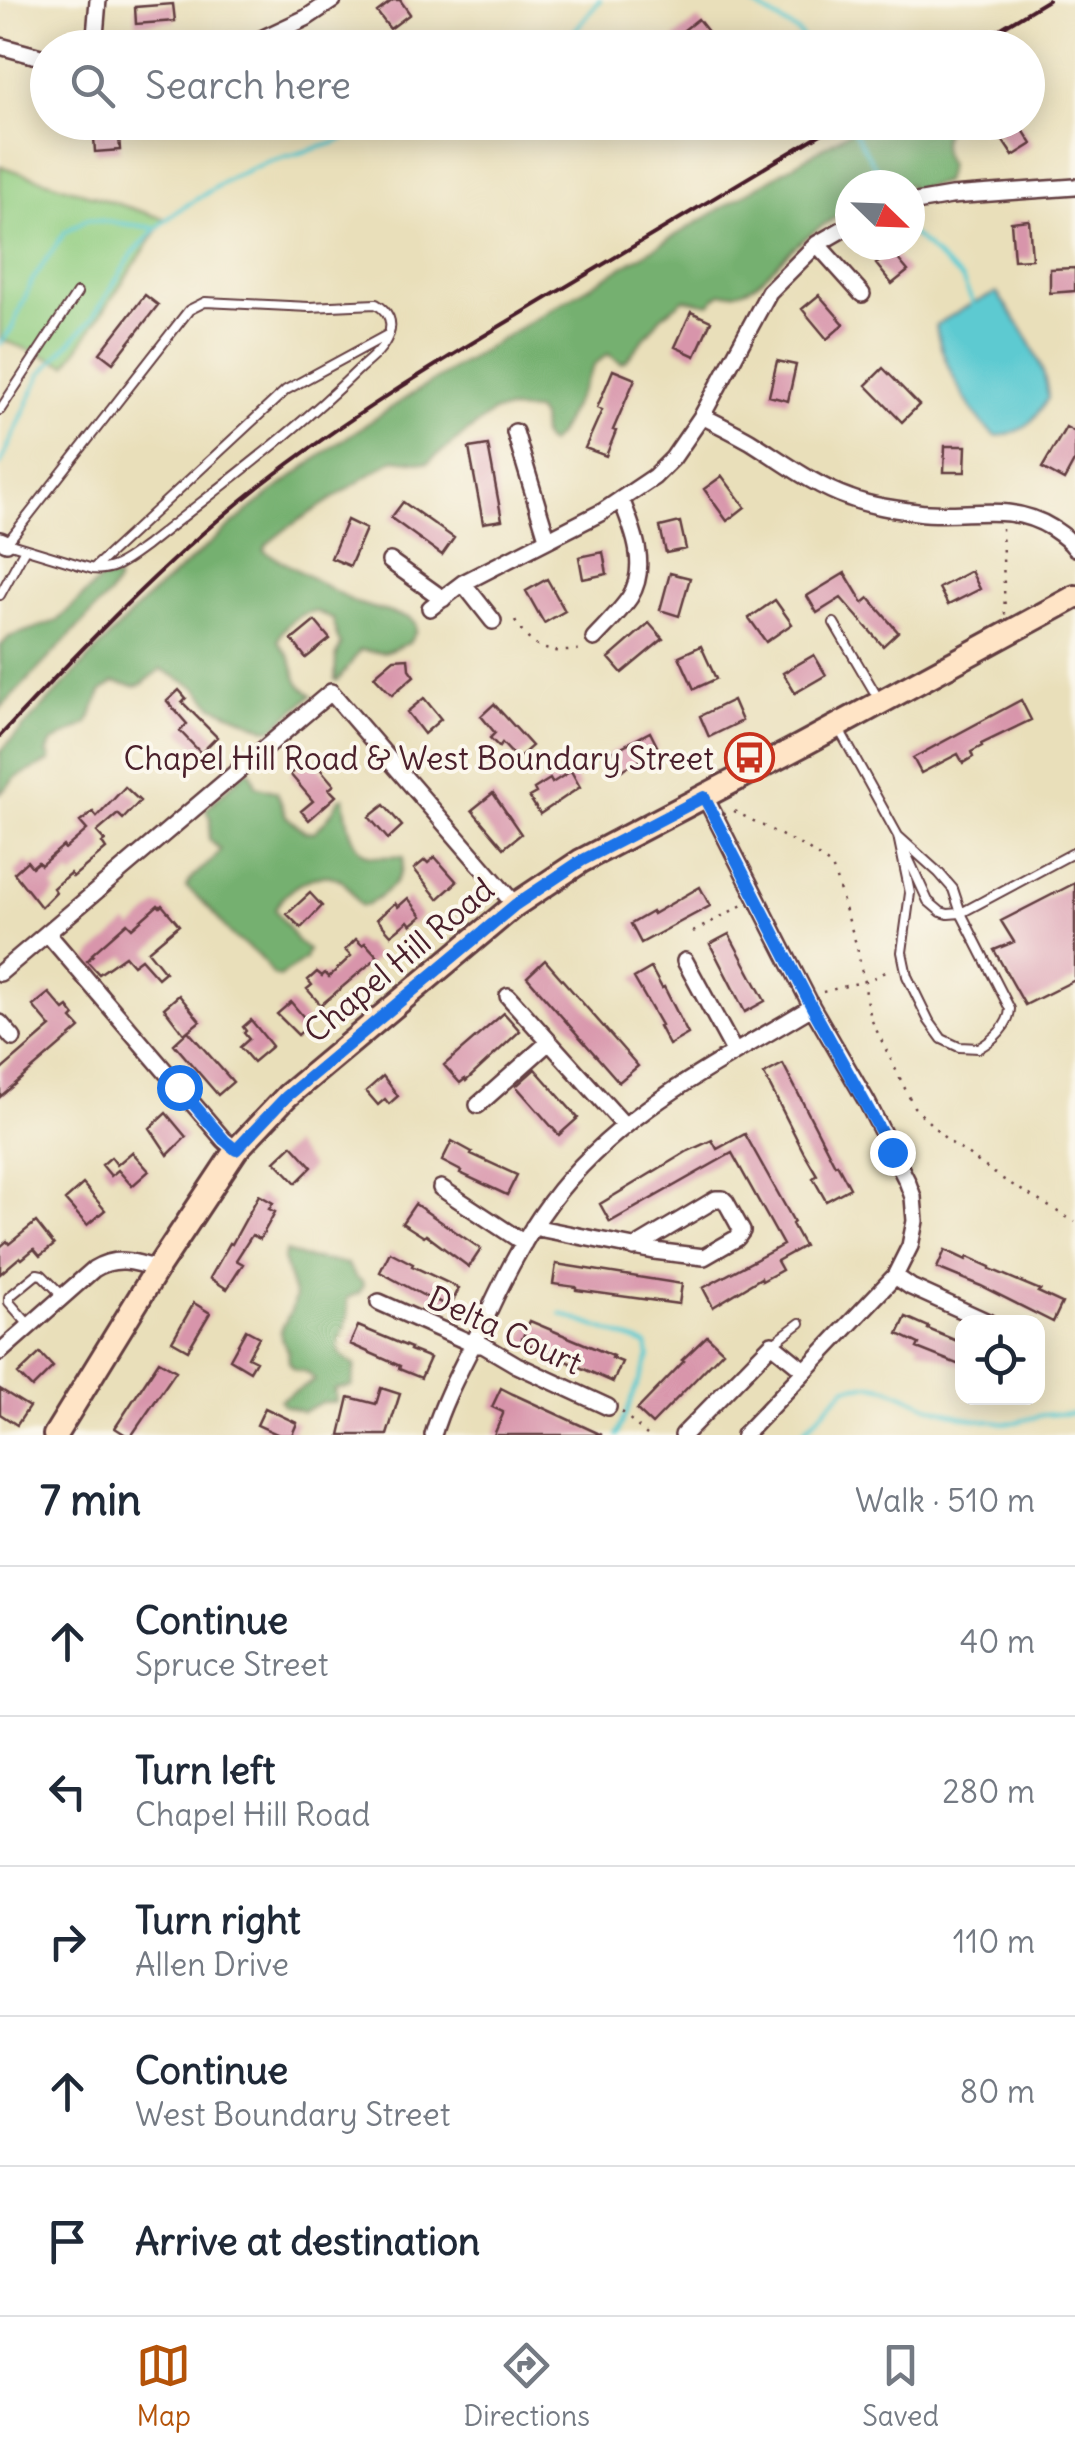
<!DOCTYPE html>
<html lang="en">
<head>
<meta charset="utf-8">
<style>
  body { margin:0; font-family:Delius,sans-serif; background:#f6f6f7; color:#1f2937 }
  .controls { position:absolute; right:30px; bottom:30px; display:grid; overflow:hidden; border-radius:20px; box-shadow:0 5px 25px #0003 }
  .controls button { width:90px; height:90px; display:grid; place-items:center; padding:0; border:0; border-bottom:2px solid #e0e1e3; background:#fff; color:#1f2937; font:50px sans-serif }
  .compass { position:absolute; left:835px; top:170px; width:90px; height:90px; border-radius:50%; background:#fff; box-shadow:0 5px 25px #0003; rotate:113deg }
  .stop { position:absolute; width:30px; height:30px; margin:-22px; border:8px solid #1a73e8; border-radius:50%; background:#fff }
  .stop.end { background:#1a73e8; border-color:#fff; box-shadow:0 2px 10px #0008 }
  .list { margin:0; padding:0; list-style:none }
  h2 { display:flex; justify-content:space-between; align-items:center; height:130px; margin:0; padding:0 40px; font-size:42px }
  h2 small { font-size:32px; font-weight:400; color:#747a83 }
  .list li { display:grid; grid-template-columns:65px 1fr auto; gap:30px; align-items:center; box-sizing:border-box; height:150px; padding:0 40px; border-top:2px solid #e0e1e3 }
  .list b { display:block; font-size:38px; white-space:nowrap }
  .list p { margin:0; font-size:32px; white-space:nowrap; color:#747a83 }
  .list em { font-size:32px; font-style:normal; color:#747a83 }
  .icon { flex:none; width:55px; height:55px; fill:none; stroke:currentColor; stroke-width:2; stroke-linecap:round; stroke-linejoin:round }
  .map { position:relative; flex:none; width:1075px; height:1435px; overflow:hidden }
  .search { position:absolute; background:#fff; box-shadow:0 5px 25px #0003; left:30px; right:30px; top:30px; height:110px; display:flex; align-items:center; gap:25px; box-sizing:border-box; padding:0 35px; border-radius:55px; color:#747a83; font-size:38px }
  .sheet { height:880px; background:#fff }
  nav { display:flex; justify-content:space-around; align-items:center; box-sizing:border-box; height:140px; border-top:2px solid #e0e1e3; background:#fff; font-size:28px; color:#747a83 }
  nav a { display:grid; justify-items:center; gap:5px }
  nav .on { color:#b45309 }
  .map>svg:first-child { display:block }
</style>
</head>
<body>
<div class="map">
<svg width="1075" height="1435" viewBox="0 0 1075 1435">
  <rect width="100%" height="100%" fill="#fbf7ec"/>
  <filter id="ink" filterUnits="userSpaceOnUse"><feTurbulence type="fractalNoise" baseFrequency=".01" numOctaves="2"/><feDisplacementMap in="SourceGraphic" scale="20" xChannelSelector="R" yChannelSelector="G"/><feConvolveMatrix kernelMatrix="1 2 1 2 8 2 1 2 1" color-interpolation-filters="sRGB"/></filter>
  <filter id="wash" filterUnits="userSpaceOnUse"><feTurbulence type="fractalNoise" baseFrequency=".0048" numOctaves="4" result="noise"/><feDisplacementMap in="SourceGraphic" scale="40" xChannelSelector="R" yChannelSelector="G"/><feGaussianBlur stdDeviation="2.25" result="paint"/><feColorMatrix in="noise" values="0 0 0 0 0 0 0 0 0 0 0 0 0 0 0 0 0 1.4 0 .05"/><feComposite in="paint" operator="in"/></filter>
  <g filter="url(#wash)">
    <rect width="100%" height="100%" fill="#e9dfba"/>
    <!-- green -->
    <path fill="#92cd81" stroke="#6e7656" stroke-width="2.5" d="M0 166 165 219 67 365 0 339Z"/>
    <!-- forest -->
    <path fill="#75b06f" stroke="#60684d" stroke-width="2.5" d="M866 122 953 123C939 134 939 150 949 164L944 182 910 191V185H850V210C828 220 809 234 791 250 769 270 755 296 721 293L709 304 684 299 661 317 626 361 621 363 608 354 595 364 557 436 549 444 542 437 541 418 536 411 508 410 493 412 427 463 394 459 287 528 267 544 264 551 356 603 409 618 415 623 416 631 409 643 384 653 360 650 338 681 335 680 336 657 341 645 337 637 333 619C328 618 323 614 317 612 301 609 281 627 278 641 281 647 286 651 289 656 298 675 291 680 312 695L273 728 266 729 213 706 197 688 161 669 142 684 134 686 114 682 101 692 88 723 51 743 47 754 50 756V761L15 778 0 794V752L145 600 249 510 332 447 409 396 498 341Z
      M109 578H117V583L109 595 0 709V647L9 637 57 621 100 580Z
      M247 770 251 772 256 786 277 792 286 816 305 832H314C325 823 333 812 339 799L344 797C346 815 350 850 370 856 380 859 392 855 403 857 404 882 386 892 367 905L361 906C354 898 350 887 342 881 319 865 285 890 275 909L297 941 308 950 305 959 280 977 273 975C269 969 264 961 258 955 248 946 234 940 226 929 216 915 200 898 186 887 193 871 212 866 220 850L209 839 211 818 206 809Z
      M286 1251 302 1257 347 1264 356 1278 362 1281 363 1286 359 1293 347 1298C346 1303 348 1308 348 1314 347 1338 322 1346 355 1365L352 1386 335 1389 336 1402H322L303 1412 283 1405 280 1400 315 1380 307 1372 294 1369 289 1362 288 1351 281 1338V1330L291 1311 295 1297 283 1259Z"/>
    <!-- water -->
    <path fill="#5dcad1" stroke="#54747e" stroke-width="2.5" d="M997 293C1019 325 1045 357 1048 398 1034 421 1024 434 995 436 970 415 940 358 936 325L973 303Z"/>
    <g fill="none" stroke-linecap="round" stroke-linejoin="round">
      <!-- stream -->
      <path stroke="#5dcad1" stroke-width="4" d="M746 0 798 32 811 48
        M560 48 600 0
        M854 132 886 185
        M910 232 962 279 973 303
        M0 344 12 328 32 281 65 232 87 219 156 228
        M0 465 41 374 92 319 133 253 160 225 176 212 232 177 267 162 335 143 374 122
        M561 1314 647 1345 649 1357 617 1435
        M800 1435 846 1387 872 1385 888 1388 928 1406 966 1418 1005 1423 1017 1422 1042 1415 1075 1413"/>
    </g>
    <g id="blocks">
      <!-- building -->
      <path fill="#d895ab" d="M393 0H400L410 14 390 29 377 12Z
        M173 4 175 21 136 24 135 7Z
        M698 19 717 43 711 48H682L674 38Z
        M93 122H118L120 150 95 152Z
        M1005 122H1018L1032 144 1013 156 995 129Z
        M1029 220 1032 259 1014 260 1011 222Z
        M892 252 908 271 892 284 876 264Z
        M1075 268V291L1050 293V269Z
        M145 295 158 305 113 363 100 353Z
        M819 295 844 324 827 339 802 309Z
        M691 312 711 321 695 356 675 347Z
        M777 361 796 365 788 401 769 396Z
        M883 368 919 405 902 422 866 385Z
        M613 370 635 379 613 430 616 431 606 456 585 448 602 410 597 408Z
        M1066 427 1075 432V460L1064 480 1042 468Z
        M488 445 502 520 483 523 469 448Z
        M945 446H966L965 472H944Z
        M722 476 745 507 727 521 704 489Z
        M403 502 454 538 442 555 391 518Z
        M347 520 366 529 350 566 331 558Z
        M680 522 686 549 666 553 660 527Z
        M603 552 607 574 583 579 579 557Z
        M971 571 980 589 948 605 939 588Z
        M670 573 690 578 679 616 660 610Z
        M845 573 863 603 869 598 898 632 883 646 841 598 817 613 807 596Z
        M547 579 565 611 544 623 526 591Z
        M775 600 792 624 766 642 749 618Z
        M315 621 330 639 306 658 292 640Z
        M649 623 663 639 622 673 609 658Z
        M701 646 716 679 694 689 679 656Z
        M814 655 826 675 795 693 783 673Z
        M408 658 409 669 414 676 392 695 374 676 394 659Z
        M179 690 186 698 182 702 217 737 201 753 180 731 187 724 167 701Z
        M424 698 441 719 424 734 407 712Z
        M733 700 742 721 709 737 700 716Z
        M1021 700 1031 720 981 744 982 746 971 752 973 757 963 763 958 754 921 773 913 758Z
        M494 704 532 746 517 759 502 743 499 747 490 738 495 733 481 716Z
        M650 732 658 748 647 754 648 756 618 772 608 754Z
        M305 762 310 767 315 763 334 785 329 789 336 796 309 820 301 811 313 801 290 774Z
        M571 771 580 787 540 814 529 797 536 793 534 789 550 779 552 783Z
        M125 787 140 801 123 819 118 814 97 832 105 841 102 843 106 849 73 877 70 873 53 888 56 892 41 907 14 873 27 861 32 867 38 862 41 865 63 846 65 849 87 830 80 822 93 812 97 817Z
        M493 793 521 834 504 848 472 810Z
        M384 805 402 826 388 839 369 817Z
        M435 857 457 882 438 899 414 869 425 860 428 863Z
        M1075 883V980L1025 1005 994 950 1014 942 1001 921Z
        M700 887 710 906 641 943 631 924 652 912 653 914Z
        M310 893 322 906 301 928 287 914Z
        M408 898 422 916 411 925 408 921 391 935 377 919 395 903 398 907Z
        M158 905 160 907 162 905 179 925 148 951 165 972 158 978 141 959 133 965 125 956 99 974 87 961 93 955 92 954 127 923 132 928Z
        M729 934 765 1001 745 1012 710 944Z
        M356 939 362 945 365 943 378 957 321 1005 307 989 312 985 308 980 317 972 322 976 325 973 329 977 351 956 345 950Z
        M545 960 638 1066 619 1082 527 977Z
        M651 968 662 988 664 987 688 1034 669 1045 659 1026 661 1025 634 978Z
        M49 993 64 1010 68 1007 75 1016 72 1019 80 1028 0 1097V1071L51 1027 33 1006Z
        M179 995 200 1021 184 1034 164 1008Z
        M291 1002 307 1021 305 1022 308 1026 298 1035 277 1014Z
        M504 1013 520 1031 466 1081 465 1079 460 1083 444 1065Z
        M251 1020 272 1046 253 1062 240 1047 249 1039 244 1033 246 1031 243 1027Z
        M188 1031 233 1082 218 1095 174 1044Z
        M783 1064 835 1165 837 1164 850 1188 826 1201 813 1178 817 1175 804 1153 764 1074Z
        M535 1069 578 1118 559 1135 516 1086Z
        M383 1076 398 1096 389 1104 385 1099 378 1105 366 1091Z
        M166 1113 186 1137 168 1155 150 1128Z
        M745 1134 794 1222 792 1224 804 1246 777 1261 782 1270 762 1281 761 1278 713 1307 703 1288 783 1245 732 1153 610 1222 600 1204 688 1151 712 1140 717 1149Z
        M452 1141 472 1152 471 1154 517 1175 507 1195 460 1173 461 1171 442 1161Z
        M292 1145 312 1167 296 1183 275 1161Z
        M132 1152 149 1171 132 1186 118 1170 111 1176 102 1165 111 1157 117 1165Z
        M83 1184 105 1210 87 1225 65 1200Z
        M259 1195 273 1203 269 1209 275 1212 260 1239 252 1235 236 1260 243 1264 227 1289 210 1278 230 1243 232 1244Z
        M415 1204 481 1249 469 1267 426 1235 424 1237 402 1223Z
        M36 1222 54 1245 40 1256 34 1249 22 1259 20 1257 0 1274V1247L7 1241 9 1244Z
        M945 1250 966 1260 968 1257 990 1267V1269L1040 1290 1038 1292 1062 1303 1053 1322 981 1286 937 1268Z
        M390 1252 413 1264 412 1266 459 1288 450 1307 431 1298 430 1299 380 1272Z
        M556 1264 682 1284 679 1304 576 1290V1287L553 1284Z
        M194 1303 210 1313 188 1350 172 1341Z
        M906 1317 929 1327 928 1329 962 1343V1366L917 1348 919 1344 898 1334Z
        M530 1321 613 1356 612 1358 622 1362 613 1382 521 1341Z
        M358 1326 411 1348 410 1350 430 1358 421 1378 399 1369 400 1366 350 1344Z
        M246 1330 259 1337 248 1357 256 1361 250 1371 230 1359Z
        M707 1336 723 1351 652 1424 637 1410 684 1361 682 1360Z
        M40 1353 53 1367 32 1388 18 1374Z
        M159 1361 176 1371 132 1435H126L115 1428Z
        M381 1388 400 1394 387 1435H340L349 1397 376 1404Z
        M501 1388 513 1394 602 1435H494L503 1414V1412L492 1407Z
        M0 1389 29 1407 17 1425 0 1414Z
        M265 1408 297 1423 292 1435H279L257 1425Z"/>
    </g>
  </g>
  <g filter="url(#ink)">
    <use href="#blocks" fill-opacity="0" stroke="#623c40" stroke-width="2.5"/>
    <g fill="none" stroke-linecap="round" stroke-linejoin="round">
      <defs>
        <path id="lane" d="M205 302 309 307 376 304C388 311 394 322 388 336 383 350 369 360 358 370 293 434 217 489 146 546 129 558 114 572 93 569L7 543 189 310Z
          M0 410 77 293
          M93 569 286 390 389 334
          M0 595 25 549
          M834 623 878 698
          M839 729 898 836 928 901 941 912 948 914 961 913 1075 852
          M898 836 939 873 953 889 961 913 1010 1009C1009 1026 993 1040 979 1048L959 1047 942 1039 929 1021 907 976 902 952 910 893Z
          M30 1326 9 1302V1297L37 1274 42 1275 63 1296
          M772 1344 800 1323"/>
        <path id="street" d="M0 46 48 59
          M94 48 98 0
          M242 48 306 18 333 0
          M910 203 951 196 1075 187
          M817 244 862 294
          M702 416C718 424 734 432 750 441 782 461 813 485 850 498 871 506 894 509 917 512 965 519 1007 500 1052 528 1061 534 1069 539 1075 548
          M515 432 547 538
          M0 540 7 543
          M390 561 443 599
          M463 583 493 621
          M430 608 463 583 602 512 654 477 673 458 702 416 769 292 817 244 850 225
          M594 638C606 625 620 612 630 597 649 566 633 529 621 499
          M705 797 812 1007 867 1102 907 1181 913 1197 915 1221 910 1246 895 1276 744 1435
          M47 933 224 1140 236 1150
          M685 961 734 1051
          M0 973 331 692 515 905
          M508 996 625 1126
          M0 1023 13 1038
          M478 1105 549 1042
          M441 1188 524 1243
          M533 1227 654 1251 704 1257 737 1238 742 1231 726 1202 723 1199H716L634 1248
          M895 1276 911 1287 988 1322
          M379 1302 473 1344 483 1345 517 1365 608 1407
          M0 1352 94 1269C115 1256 134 1261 157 1269
          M433 1435C443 1400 464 1363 480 1330 500 1286 521 1242 550 1203 617 1112 718 1064 812 1007
          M683 1435 772 1344 804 1370"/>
        <path id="secondary" d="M55 1435 157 1269 236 1150 287 1096 515 905 581 861 802 745 1075 597"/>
      </defs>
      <!-- lane casing -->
      <use href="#lane" stroke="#623c40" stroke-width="12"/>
      <!-- street casing -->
      <use href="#street" stroke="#623c40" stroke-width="20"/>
      <!-- secondary casing -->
      <use href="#secondary" stroke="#623c40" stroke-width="28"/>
      <!-- path -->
      <path stroke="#623c40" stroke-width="2.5" stroke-dasharray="2.5 8" stroke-linecap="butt" d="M1002 528 1005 615
        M515 621C532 650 550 655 582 649
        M734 811 808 849 832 866 857 947 871 1019 914 1107 947 1140 1001 1178 1075 1222
        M693 932 744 904
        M823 992 869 980 892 969
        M622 1412 647 1435"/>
      <!-- lane -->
      <use href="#lane" stroke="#fff" stroke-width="8"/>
      <!-- street -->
      <use href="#street" stroke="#fff" stroke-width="15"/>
      <!-- secondary -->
      <use href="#secondary" stroke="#ffe4c6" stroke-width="22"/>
      <!-- rail -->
      <path stroke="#4a1f2b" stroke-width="4" d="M968 48 1048 0
        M0 736C83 647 166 559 262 484 344 420 433 366 522 313 628 249 735 186 841 122"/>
    </g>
  </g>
  <g fill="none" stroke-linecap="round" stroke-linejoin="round" filter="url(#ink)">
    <!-- route -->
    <path stroke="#1a73e8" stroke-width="12" d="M179 1087 224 1140 236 1150 286 1097 515 905 581 861 704 797 812 1007 892 1152"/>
  </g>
  <!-- icons -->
  <defs>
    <symbol id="bus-ring" viewBox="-11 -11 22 22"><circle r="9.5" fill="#fbf7ec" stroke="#c8321e" stroke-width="1.5"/><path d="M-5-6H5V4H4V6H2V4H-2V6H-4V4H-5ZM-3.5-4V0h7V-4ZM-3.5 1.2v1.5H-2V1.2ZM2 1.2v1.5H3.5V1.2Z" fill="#c8321e"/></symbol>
  </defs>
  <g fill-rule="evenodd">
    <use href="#bus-ring" x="722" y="730" width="55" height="55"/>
  </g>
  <g text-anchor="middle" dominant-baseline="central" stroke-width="8" stroke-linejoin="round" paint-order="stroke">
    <!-- poi labels -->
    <g font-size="32" fill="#4a1f2b" stroke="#fbf7ec" text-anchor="end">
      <text x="714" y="758">Chapel Hill Road &amp; West Boundary Street</text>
    </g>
    <!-- street labels -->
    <g font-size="32" fill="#4a1f2b" stroke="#fbf7ec">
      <text transform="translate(399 960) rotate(-40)">Chapel Hill Road</text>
      <text transform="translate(505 1330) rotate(25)">Delta Court</text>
    </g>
  </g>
</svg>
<div class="controls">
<button><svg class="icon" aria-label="locate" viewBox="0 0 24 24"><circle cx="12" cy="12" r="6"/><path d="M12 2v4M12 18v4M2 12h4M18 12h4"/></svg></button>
</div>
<svg class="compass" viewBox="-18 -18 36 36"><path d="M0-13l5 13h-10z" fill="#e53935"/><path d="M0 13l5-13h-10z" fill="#747a83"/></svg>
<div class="stop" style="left:179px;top:1087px"></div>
<div class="stop end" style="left:892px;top:1152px"></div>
<div class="search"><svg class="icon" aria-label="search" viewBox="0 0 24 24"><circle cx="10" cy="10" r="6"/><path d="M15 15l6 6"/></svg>Search here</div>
</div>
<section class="sheet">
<h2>7 min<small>Walk · 510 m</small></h2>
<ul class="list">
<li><svg class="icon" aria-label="ahead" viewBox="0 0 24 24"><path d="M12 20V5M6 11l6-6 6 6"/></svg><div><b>Continue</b><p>Spruce Street</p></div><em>40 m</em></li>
<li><svg class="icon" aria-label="left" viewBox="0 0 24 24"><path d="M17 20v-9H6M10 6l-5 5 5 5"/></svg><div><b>Turn left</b><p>Chapel Hill Road</p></div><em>280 m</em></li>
<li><svg class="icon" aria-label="right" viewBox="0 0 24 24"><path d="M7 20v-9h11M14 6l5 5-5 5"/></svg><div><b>Turn right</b><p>Allen Drive</p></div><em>110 m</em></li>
<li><svg class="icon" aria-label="ahead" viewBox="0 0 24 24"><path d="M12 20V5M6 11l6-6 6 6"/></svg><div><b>Continue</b><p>West Boundary Street</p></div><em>80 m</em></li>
<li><svg class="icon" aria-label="arrive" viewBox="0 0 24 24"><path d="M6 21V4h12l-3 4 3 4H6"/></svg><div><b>Arrive at destination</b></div></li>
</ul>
</section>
<nav>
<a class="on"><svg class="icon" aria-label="map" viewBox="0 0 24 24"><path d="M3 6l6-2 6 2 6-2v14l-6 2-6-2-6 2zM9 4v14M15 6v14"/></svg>Map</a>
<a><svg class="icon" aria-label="directions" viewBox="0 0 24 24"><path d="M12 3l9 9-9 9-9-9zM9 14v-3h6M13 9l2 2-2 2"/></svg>Directions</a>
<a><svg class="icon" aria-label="saved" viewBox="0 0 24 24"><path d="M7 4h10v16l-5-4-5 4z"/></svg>Saved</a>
</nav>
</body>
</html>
